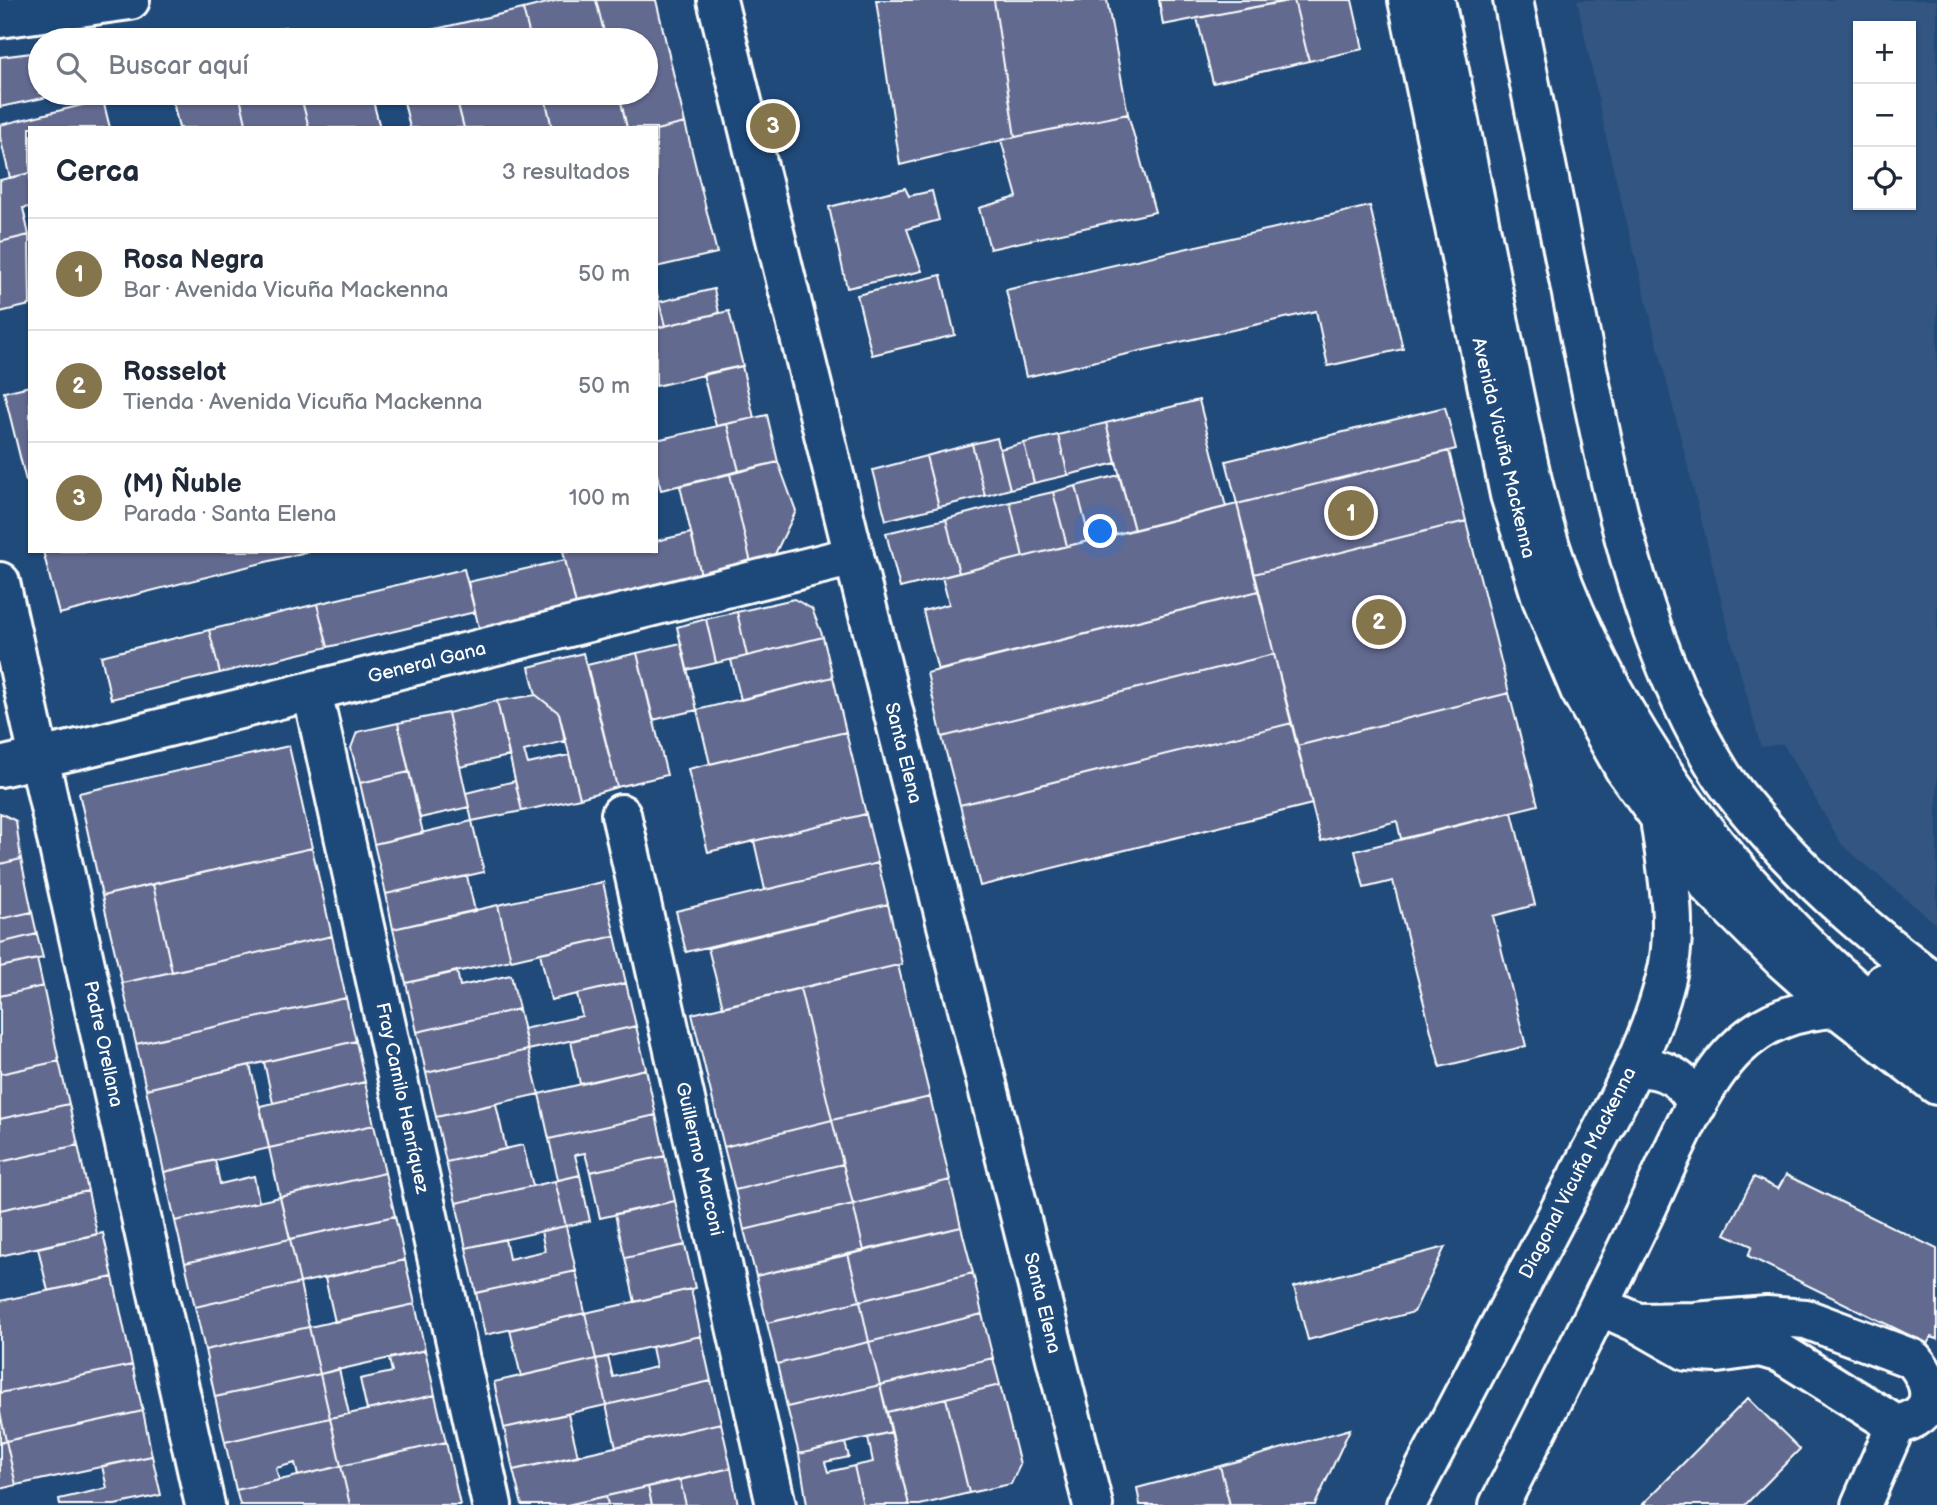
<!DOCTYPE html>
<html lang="es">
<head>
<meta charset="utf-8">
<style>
  body { margin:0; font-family:"Balsamiq Sans",sans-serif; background:#f6f6f7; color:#1f2937 }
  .controls { position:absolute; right:21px; top:21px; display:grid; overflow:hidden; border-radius:0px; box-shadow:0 2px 5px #0004 }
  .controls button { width:63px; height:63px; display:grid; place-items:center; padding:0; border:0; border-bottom:2px solid #e0e1e3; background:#fff; color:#1f2937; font:35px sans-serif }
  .you { position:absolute; left:1101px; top:532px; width:24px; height:24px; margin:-18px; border:5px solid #fff; border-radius:50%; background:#1a73e8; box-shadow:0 0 0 10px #1a73e833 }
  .badge { display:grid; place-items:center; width:46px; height:46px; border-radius:50%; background:#84754c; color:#fff; font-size:23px; font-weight:700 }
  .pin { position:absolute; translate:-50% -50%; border:4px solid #fff; box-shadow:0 2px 7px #0006 }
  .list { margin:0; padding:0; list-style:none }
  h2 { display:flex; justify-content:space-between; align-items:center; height:91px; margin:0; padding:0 28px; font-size:30px }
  h2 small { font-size:23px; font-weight:400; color:#747a83 }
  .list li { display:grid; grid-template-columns:46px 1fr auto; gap:21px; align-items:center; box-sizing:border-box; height:112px; padding:0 28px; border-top:2px solid #e0e1e3 }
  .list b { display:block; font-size:26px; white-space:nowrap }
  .list p { margin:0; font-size:23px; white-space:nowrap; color:#747a83 }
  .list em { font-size:23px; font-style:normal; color:#747a83 }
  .icon { flex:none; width:38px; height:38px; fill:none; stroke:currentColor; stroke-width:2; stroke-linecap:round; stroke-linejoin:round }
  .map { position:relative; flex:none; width:1937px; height:1505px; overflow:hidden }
  .search { position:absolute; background:#fff; box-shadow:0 2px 5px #0004; left:28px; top:28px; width:630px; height:77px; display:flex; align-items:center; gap:18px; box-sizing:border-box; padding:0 24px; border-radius:38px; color:#747a83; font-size:26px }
  .panel { position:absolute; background:#fff; box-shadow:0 2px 5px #0004; left:28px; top:126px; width:630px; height:427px; border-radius:0px }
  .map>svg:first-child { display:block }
</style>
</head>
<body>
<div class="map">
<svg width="1937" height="1505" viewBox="0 0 1937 1505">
  <rect width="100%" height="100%" fill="#1f4a7a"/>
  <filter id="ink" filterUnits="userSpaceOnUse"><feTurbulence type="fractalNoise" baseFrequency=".0143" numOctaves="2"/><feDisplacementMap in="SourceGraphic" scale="14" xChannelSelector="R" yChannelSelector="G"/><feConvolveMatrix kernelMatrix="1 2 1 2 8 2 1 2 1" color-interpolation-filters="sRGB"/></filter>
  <g filter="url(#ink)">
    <!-- built -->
    <path fill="#335481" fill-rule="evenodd" d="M1577 0H1937V925L1842 845 1783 744 1761 747 1731 639 1611 160ZM1858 26H1911V205H1858Z"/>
    <!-- building -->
    <path fill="#636b90" stroke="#fff" stroke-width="2" d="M559 0H596L606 40H531L523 9Z
      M596 0H656L685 123 656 130V128H627L619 93H646V40H606Z
      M876 0H994L1015 137 900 165Z
      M994 0H1107L1128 114 1015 137Z
      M1159 0H1290L1163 25Z
      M1294 0H1352L1363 49 1309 61Z
      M1294 0 1309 61 1213 83 1197 18Z
      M523 9 531 40H443L440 28Z
      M285 27 288 40H230Z
      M440 28 443 40H390Z
      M40 52V93H67L0 107V57Z
      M171 93H239L247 128H179Z
      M239 93H300L309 128H247Z
      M300 93H371L380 128H309Z
      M402 93H455L464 128H410Z
      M455 93H544L552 128H464Z
      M544 93H619L627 128H552Z
      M103 100 110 128H30V173L10 178 0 137V125Z
      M1128 114 1155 212 990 249 979 208 1017 197 1001 140Z
      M685 123 717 253 656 267V130Z
      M30 173V207L23 208 29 235 0 242V180Z
      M905 188 909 196 932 191 939 220 907 229 922 271 847 288 829 207Z
      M1370 206 1403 349 1328 366 1316 311 1026 377 1006 290Z
      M29 235 30 305 0 312V242Z
      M941 275 955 335 872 355 857 295Z
      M714 289 719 313 665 326 659 302Z
      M656 290 665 326 656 328Z
      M729 311 743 366 656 386V328Z
      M742 366 754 418 716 426 703 374Z
      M30 386V480L26 481 4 392Z
      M1199 400 1226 507 1134 530 1106 423Z
      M1445 407 1456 449 1237 504 1226 461Z
      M767 415 778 462 739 471 727 424Z
      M1106 423 1116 463 1068 475 1058 435Z
      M727 424 739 471 661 490 656 471V440Z
      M1058 435 1068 475 1034 483 1024 443Z
      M997 438 1010 489 985 496 972 444Z
      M1024 443 1034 483 1010 489 1000 449Z
      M972 444 985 496 939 507 926 456Z
      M1449 451 1466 521 1254 574 1237 504Z
      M926 456 939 507 886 520 873 470Z
      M778 462 796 511 775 554 751 563 730 474Z
      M730 474 751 563 701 575 680 486Z
      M1119 475 1134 530 1090 541 1076 486Z
      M1076 486 1090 541 1067 546 1053 492Z
      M1053 492 1067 546 1023 557 1010 502Z
      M1010 502 1023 557 959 573 946 519Z
      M1237 504 1259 591 938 671 923 611 949 604 942 577Z
      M946 519 959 573 900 588 886 533Z
      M1466 521 1509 693 1297 746 1254 574Z
      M691 533 701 575 576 605 563 551H656V541Z
      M43 551H310L59 614Z
      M565 560 576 605 479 628 468 582Z
      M464 569 475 612 328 647 317 604Z
      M1259 591 1274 654 942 737 927 673Z
      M794 599 812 609 823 637 747 656 737 612Z
      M317 604 328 647 220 673 209 630Z
      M737 612 747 656 716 663 706 619Z
      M706 619 716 663 687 670 677 627Z
      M209 630 220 673 111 699 101 656Z
      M823 637 833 677 741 700 731 660Z
      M681 643 697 710 653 720 637 653Z
      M583 653 617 787 580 798 559 713 536 695 529 667Z
      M637 653 667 775 617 787 587 665Z
      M1274 654 1292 723 960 805 942 737Z
      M833 677 846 732 710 764 697 710Z
      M1509 693 1538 805 1401 839 1397 821 1321 841 1297 746Z
      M536 695 559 713 565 741 524 751 528 764 569 755 580 798 522 811 497 701Z
      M497 701 509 756 460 767 448 713Z
      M448 713 469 807 420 818 398 723Z
      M398 723 409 772 360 783 351 748 357 732Z
      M1292 723 1312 804 980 886 960 805Z
      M846 732 866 814 708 852 688 769Z
      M289 746 312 848 102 896 79 793Z
      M409 772 423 833 374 844 360 783Z
      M515 781 522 811 472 821 466 793Z
      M1512 812 1535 905 1493 916 1526 1046 1440 1067 1393 881 1364 888 1355 851Z
      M0 813 16 821 21 859 0 864Z
      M866 814 878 863 765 890 754 841Z
      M472 821 484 872 386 894 374 844Z
      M312 848 332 936 172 972 153 884Z
      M21 859 32 912 0 919V864Z
      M878 863 888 904 686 952 676 911Z
      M467 876 475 911 393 929 386 894Z
      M603 882 615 936 511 960 498 905Z
      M153 884 172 972 122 983 102 896Z
      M888 904 902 964 723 1007 708 948Z
      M498 905 511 960 406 983 393 929Z
      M32 912 37 934 0 943V919Z
      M37 934 43 958 0 967V943Z
      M332 936 346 998 136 1044 122 983Z
      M615 936 626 983 551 1000 540 953Z
      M37 959 43 986 0 996V967Z
      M898 965 930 1097 832 1120 800 988Z
      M457 971 460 986 511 975 519 1009 417 1032 406 983Z
      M626 983 636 1026 528 1050 523 1029 582 1016 577 994Z
      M43 986 59 1061 0 1074V996Z
      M800 988 832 1120 724 1147 692 1014Z
      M346 998 356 1041 146 1089 136 1044Z
      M519 1009 528 1050 426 1073 417 1032Z
      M636 1026 646 1069 580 1084 571 1041Z
      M356 1041 365 1082 273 1103 264 1062Z
      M528 1050 539 1094 436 1117 426 1073Z
      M59 1061 69 1104 0 1119V1074Z
      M250 1065 269 1148 164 1172 146 1089Z
      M646 1069 656 1115 549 1139 539 1094Z
      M365 1082 374 1125 269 1148 260 1106Z
      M930 1097 950 1180 853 1204 832 1120Z
      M69 1104 78 1145 0 1162V1119Z
      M496 1104 506 1149 446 1162 436 1117Z
      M656 1115 665 1156 590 1172 585 1153 575 1155 580 1175 558 1180 549 1139Z
      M832 1120 843 1164 735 1190 724 1147Z
      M374 1125 385 1173 280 1197 269 1148Z
      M78 1145 88 1191 0 1210V1162Z
      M523 1145 533 1186 456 1203 446 1162Z
      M665 1156 675 1201 600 1218 590 1172Z
      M215 1160 220 1184 254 1176 259 1202 175 1221 164 1172Z
      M843 1164 853 1204 744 1230 735 1190Z
      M385 1173 395 1216 290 1239 280 1197Z
      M580 1175 590 1221 566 1226 555 1181Z
      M1786 1175 1937 1249V1339L1931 1337 1927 1344 1748 1256 1752 1246 1725 1234 1754 1177 1778 1189Z
      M950 1180 961 1227 864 1251 853 1204Z
      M555 1181 566 1226 466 1248 456 1203Z
      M88 1191 97 1234 0 1256V1210Z
      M280 1197 290 1239 185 1263 175 1221Z
      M675 1201 685 1245 625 1258 615 1214Z
      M853 1204 864 1251 756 1276 744 1230Z
      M395 1216 405 1260 300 1283 290 1239Z
      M566 1226 576 1271 476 1293 466 1248 505 1239 509 1259 545 1251 541 1231Z
      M961 1227 973 1273 860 1301 848 1254Z
      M103 1233 113 1277 48 1291 38 1248Z
      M290 1239 300 1283 195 1307 185 1263Z
      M685 1245 695 1288 635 1302 625 1258Z
      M1445 1247 1414 1312 1308 1340 1294 1287Z
      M848 1254 860 1301 767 1323 756 1276Z
      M405 1260 415 1304 335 1322 325 1278Z
      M576 1271 585 1313 485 1335 476 1293Z
      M973 1273 982 1314 869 1342 860 1301Z
      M113 1277 132 1365 0 1393V1301Z
      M300 1283 309 1327 205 1350 195 1307Z
      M691 1289 701 1336 596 1359 585 1313Z
      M860 1301 869 1342 777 1364 767 1323Z
      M415 1304 425 1350 320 1374 309 1327Z
      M585 1313 596 1359 521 1376 510 1330Z
      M982 1314 993 1358 880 1385 869 1342Z
      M309 1327 320 1374 215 1397 205 1350Z
      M701 1336 711 1381 606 1405 596 1359 608 1357 613 1377 656 1367 652 1347Z
      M869 1342 880 1385 787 1407 777 1364Z
      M425 1350 435 1395 367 1410 360 1379 392 1372 389 1359Z
      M993 1358 1000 1385 887 1412 880 1385Z
      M596 1359 606 1405 504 1428 494 1382Z
      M132 1365 143 1411 6 1441 0 1412V1393Z
      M339 1369 349 1414 330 1418 320 1374Z
      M320 1374 330 1418 225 1442 215 1397Z
      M711 1381 721 1423 616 1447 606 1405Z
      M880 1385 891 1432 799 1454 787 1407Z
      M1000 1385 1020 1465 1011 1484 969 1493 946 1398Z
      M435 1395 446 1442 341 1466 330 1418Z
      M946 1398 969 1493 920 1505H909L887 1412Z
      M1748 1398 1800 1449 1745 1505H1642Z
      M143 1411 152 1456 16 1485 6 1441Z
      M0 1412 6 1441 0 1443Z
      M568 1414 578 1456 513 1470 504 1428Z
      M330 1418 341 1466 298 1476 295 1463 276 1468 279 1480 236 1490 225 1442Z
      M721 1423 731 1468 567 1505H522L513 1470Z
      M1350 1429 1315 1505H1230L1220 1466Z
      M891 1432 909 1505H863L854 1466 873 1462 868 1438Z
      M6 1441 16 1485 0 1489V1443Z
      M446 1442 460 1505H350L341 1466Z
      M845 1443 849 1457 825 1462 828 1472 854 1466 863 1505H807L799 1454Z
      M152 1456 161 1495 115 1505H60L59 1499 107 1488 102 1466Z
      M341 1466 350 1505H240L236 1490Z
      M1220 1466 1230 1505H1140L1137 1488Z
      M731 1468 738 1505H686L680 1480Z
      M680 1480 686 1505H652L648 1487Z
      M648 1487 652 1505H608L606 1496Z
      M606 1496 608 1505H567Z"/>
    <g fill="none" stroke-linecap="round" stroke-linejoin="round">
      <defs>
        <path id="minor" d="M1435 0C1458 121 1482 242 1507 363 1523 438 1536 515 1564 586 1639 775 1774 935 1937 1055
          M0 582 205 1505
          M312 691 492 1505
          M0 767 87 747 854 556
          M621 814 776 1505
          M1884 983 1937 1020
          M1600 1306 1638 1323 1687 1351 1717 1353 1760 1347 1781 1353 1896 1425C1937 1416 1937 1387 1913 1359L1806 1319 1767 1316 1695 1322 1638 1323
          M1861 1505 1896 1425"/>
        <path id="major" d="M717 0 854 556 1093 1505
          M1408 0 1510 495 1542 599 1580 690 1624 768 1711 888 1783 960 1837 1008 1937 1085
          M1513 0C1536 115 1559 229 1582 344 1612 492 1640 646 1722 776 1736 797 1754 817 1771 836 1821 893 1877 939 1937 984
          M0 18 130 0
          M1634 1068C1663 1066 1685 1078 1697 1105
          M1406 1505C1460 1402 1514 1298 1568 1195 1604 1125 1647 1055 1666 978 1679 929 1668 875 1661 826
          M1499 1505C1547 1410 1595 1316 1641 1220 1666 1169 1697 1087 1736 1049 1765 1020 1798 1010 1837 1008"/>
      </defs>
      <!-- minor casing -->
      <use href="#minor" stroke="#fff" stroke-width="44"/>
      <!-- major casing -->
      <use href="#major" stroke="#fff" stroke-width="44"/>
      <!-- minor -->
      <use href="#minor" stroke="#1f4a7a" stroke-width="38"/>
      <!-- major -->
      <use href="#major" stroke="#1f4a7a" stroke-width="38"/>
    </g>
  </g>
  <g text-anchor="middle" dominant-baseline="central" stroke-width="7" stroke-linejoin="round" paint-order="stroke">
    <!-- street labels -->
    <g font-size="19" fill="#fff" stroke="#1f4a7a">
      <text transform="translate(1503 448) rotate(77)">Avenida Vicuña Mackenna</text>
      <text transform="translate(427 663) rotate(-14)">General Gana</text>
      <text transform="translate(903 753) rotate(76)">Santa Elena</text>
      <text transform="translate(103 1044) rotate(78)">Padre Orellana</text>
      <text transform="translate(402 1098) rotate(78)">Fray Camilo Henríquez</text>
      <text transform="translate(699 1159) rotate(77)">Guillermo Marconi</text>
      <text transform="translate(1578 1173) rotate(-63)">Diagonal Vicuña Mackenna</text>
      <text transform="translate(1042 1303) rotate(76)">Santa Elena</text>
    </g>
  </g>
</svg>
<div class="controls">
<button>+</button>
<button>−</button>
<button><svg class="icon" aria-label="locate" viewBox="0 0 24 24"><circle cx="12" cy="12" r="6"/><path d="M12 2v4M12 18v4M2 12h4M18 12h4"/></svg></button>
</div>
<div class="you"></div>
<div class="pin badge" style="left:1351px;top:513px">1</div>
<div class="pin badge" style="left:1379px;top:622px">2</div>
<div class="pin badge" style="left:773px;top:126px">3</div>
<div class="search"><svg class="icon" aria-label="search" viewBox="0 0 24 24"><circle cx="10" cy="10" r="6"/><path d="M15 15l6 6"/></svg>Buscar aquí</div>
<section class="panel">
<h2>Cerca<small>3 resultados</small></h2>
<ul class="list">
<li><span class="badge">1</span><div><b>Rosa Negra</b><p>Bar · Avenida Vicuña Mackenna</p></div><em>50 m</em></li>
<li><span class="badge">2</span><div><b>Rosselot</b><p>Tienda · Avenida Vicuña Mackenna</p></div><em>50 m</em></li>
<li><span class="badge">3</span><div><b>(M) Ñuble</b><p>Parada · Santa Elena</p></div><em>100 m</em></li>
</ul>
</section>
</div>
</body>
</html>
